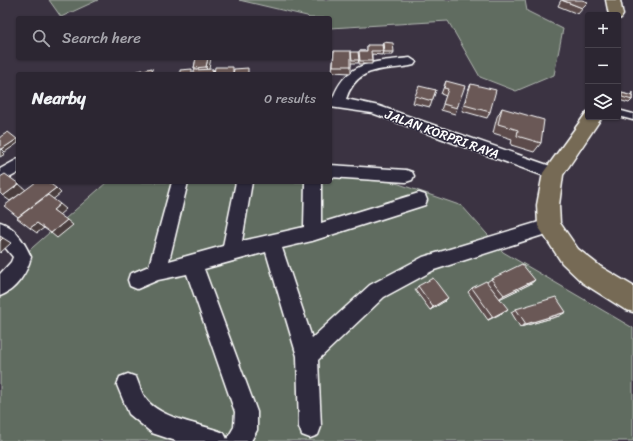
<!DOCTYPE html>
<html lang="en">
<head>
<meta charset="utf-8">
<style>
  body { margin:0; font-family:Sriracha,sans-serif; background:#342e3a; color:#f1f3f6 }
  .controls { position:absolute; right:12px; top:12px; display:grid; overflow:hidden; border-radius:4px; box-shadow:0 1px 3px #0004 }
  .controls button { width:36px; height:36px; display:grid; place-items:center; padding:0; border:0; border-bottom:1px solid #48434d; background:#2c2632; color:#f1f3f6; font:20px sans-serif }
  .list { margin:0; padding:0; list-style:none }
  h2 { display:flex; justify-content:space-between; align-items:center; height:52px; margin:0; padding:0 16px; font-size:17px }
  h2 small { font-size:13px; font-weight:400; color:#a6a5ac }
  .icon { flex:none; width:22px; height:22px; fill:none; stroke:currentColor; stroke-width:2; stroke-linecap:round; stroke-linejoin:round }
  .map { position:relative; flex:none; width:633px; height:441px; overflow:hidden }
  .search { position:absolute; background:#2c2632; box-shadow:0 1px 3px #0004; left:16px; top:16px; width:316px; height:44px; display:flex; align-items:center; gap:10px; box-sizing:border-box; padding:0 14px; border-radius:4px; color:#a6a5ac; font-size:15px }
  .panel { position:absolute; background:#2c2632; box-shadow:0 1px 3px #0004; left:16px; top:72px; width:316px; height:112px; border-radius:4px }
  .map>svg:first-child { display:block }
</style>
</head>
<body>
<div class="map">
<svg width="633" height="441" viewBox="0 0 633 441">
  <rect width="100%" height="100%" fill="#3b3342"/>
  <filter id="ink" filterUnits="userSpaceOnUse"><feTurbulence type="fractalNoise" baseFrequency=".025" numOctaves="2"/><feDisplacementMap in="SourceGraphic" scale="8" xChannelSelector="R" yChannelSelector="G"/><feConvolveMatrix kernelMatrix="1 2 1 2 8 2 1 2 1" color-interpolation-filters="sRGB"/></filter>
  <g filter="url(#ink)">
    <!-- green -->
    <path fill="#616c60" stroke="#b0b6b0" d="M49 0H98L61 17Z
      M239 0H525L527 11 563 29 554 75 516 91 480 77 448 21 330 28V18H309L307 16Z
      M330 167 399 184 462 206 503 252 633 328V441H0V276L107 182H330Z"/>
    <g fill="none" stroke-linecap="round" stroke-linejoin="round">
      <defs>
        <path id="lane" d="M618 110 633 114V120L618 116Z"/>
        <path id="street" d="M410 58 416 62 414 65C385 72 358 63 346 99L379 106 559 169 561 173 559 177 553 179 547 177 372 113 330 107V97L333 98C347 60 375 62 410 58Z
          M18 159V173L0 183V169Z
          M330 165 406 170 412 172 414 176 412 180 406 182 330 177Z
          M172 182H188L169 261 223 246 236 182H252L242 241 304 227 305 182H321V223L419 193 425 195 427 200 425 205 312 241 282 248 312 338 370 285 423 257 549 219 555 221 558 226 555 231 549 233 434 270 384 297 318 360 321 427 318 435 310 438 302 435 299 427 297 356 266 252 204 269 257 412V430L251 441H176L152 433 129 414 117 385 120 377 128 374 136 377C139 384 141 392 145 398 161 420 200 423 224 433L227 439 234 427 235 412 187 274 158 280 137 289 130 286 128 280 130 274 149 266Z
          M0 222C15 227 25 243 31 257 27 273 16 290 0 296V274L11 262 13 257 0 241Z"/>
        <path id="highway" d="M606 0H620L623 15 621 18 618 19V15H609Z
          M587 112H588V117H602L563 175 559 205 560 223 578 249 601 267 633 286V312L624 309 583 283 562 263 538 226 537 205 543 173Z"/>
      </defs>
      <!-- lane casing -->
      <use href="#lane" stroke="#fff" stroke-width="3"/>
      <!-- street casing -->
      <use href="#street" stroke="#fff" stroke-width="3"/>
      <!-- highway casing -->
      <use href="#highway" stroke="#fff" stroke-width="3"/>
      <!-- lane -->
      <use href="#lane" fill="#2f2a3d" fill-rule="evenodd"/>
      <!-- street -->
      <use href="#street" fill="#2f2a3d" fill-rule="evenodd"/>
      <!-- highway -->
      <use href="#highway" fill="#766a54" fill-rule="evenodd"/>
    </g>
    <!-- wall -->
    <path fill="#5b4c4b" stroke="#fff" d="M561 0 583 8 578 14 558 6Z
      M383 42 394 52 393 55H383L382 46Z
      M367 45 383 51 382 55 372 54V64H359V51H367Z
      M334 51 359 60 358 63H351V73L332 72Z
      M196 58 209 70 213 69 214 74H194L195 70 194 68Z
      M446 81 457 108 455 114 441 110 446 96 441 94Z
      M471 84 490 112 487 118 462 111 468 90Z
      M436 90 430 107 413 103 415 96Z
      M633 92V96H632V100L629 103 619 100V96L622 93 632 96Z
      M502 108 541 143 534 152 511 145 512 139 493 133 497 117Z
      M491 279 535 280 530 284 499 299 502 313 488 320 468 292 472 288 487 282Z
      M418 286 448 298 445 301 430 310 415 290Z
      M516 309 559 316 520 327 511 312Z"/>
    <!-- shaded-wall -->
    <path fill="#4a3e3d" stroke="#fff" d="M208 58H211L208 74 206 67Z
      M17 139 18 140V143L5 152 2 149Z
      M0 149 5 154 0 157Z
      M19 184 26 190 10 201 3 196Z
      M56 188 61 193 25 222 18 217Z
      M60 204 66 209 59 215 53 210Z
      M67 220 73 225 57 238 51 233Z
      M37 223 44 228 37 233 30 228Z
      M3 238 11 243 0 253V241Z
      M535 280 530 284 499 299 504 295Z
      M448 298 445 301 430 310 433 307Z
      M508 309 502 313 488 320 493 317Z
      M566 312 559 316 520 327 526 324Z"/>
    <!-- building -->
    <path fill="#6a5857" stroke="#fff" d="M562 0H582L588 2 582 8Z
      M383 42 393 43 394 52H384Z
      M367 45H382L383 51H371L372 61H360L359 51H367Z
      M334 51H351V66H333Z
      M351 52H358L359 60H352Z
      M196 58H208L206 67 194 68Z
      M215 67H233V74H214Z
      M152 68 153 74H134L133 72Z
      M248 68V74H233L234 69Z
      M192 69V74H180V70Z
      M213 69 212 74H194V70Z
      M446 81 465 86 457 108 443 104 448 89 444 88Z
      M471 84 496 90 490 112 464 105Z
      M419 86 436 90 432 101 415 96Z
      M622 93 632 96V100L622 97Z
      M502 108 544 120 541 143 517 136 518 130 498 124Z
      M8 132 17 139 2 149 0 148V137Z
      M5 174 19 184 3 196 0 193V177Z
      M36 182H48L56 188 18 217 4 206Z
      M48 195 60 204 53 210 67 220 51 233 37 223 30 228 17 218Z
      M0 236 3 238 0 241Z
      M522 264 535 280 504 295 491 279Z
      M433 278 448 298 433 307 418 286Z
      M486 281 508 309 493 317 472 288Z
      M556 297 566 312 526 324 516 309Z"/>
  </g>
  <g text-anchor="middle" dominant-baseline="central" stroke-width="3" stroke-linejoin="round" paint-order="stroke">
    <!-- street labels -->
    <g font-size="13" fill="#fff" stroke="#2f2a3d">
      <text transform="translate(442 134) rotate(20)">JALAN KORPRI RAYA</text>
    </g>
  </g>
</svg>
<div class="controls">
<button>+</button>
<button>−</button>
<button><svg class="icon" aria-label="layers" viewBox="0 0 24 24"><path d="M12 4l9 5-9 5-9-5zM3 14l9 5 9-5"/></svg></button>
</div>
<div class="search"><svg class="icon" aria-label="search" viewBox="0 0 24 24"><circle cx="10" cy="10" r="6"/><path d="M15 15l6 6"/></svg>Search here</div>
<section class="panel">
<h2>Nearby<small>0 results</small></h2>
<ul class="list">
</ul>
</section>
</div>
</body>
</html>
